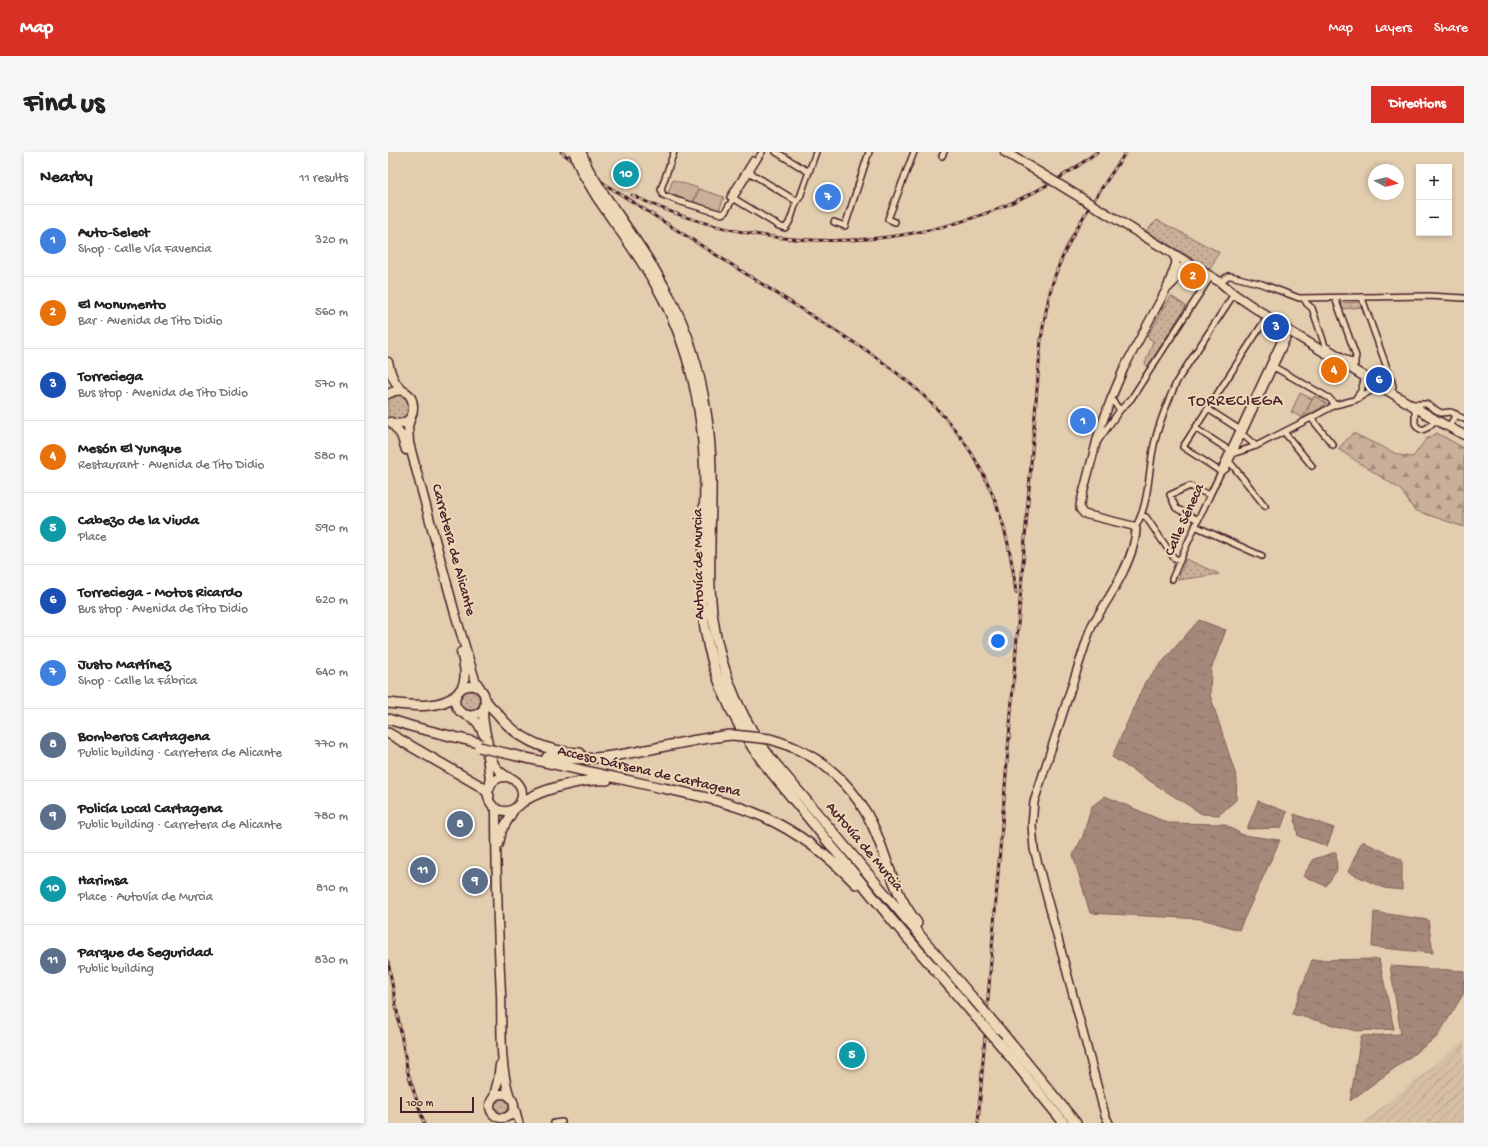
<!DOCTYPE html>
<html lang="en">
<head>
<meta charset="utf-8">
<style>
  body { margin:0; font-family:"Gochi Hand",sans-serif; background:#f6f6f6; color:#222 }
  .controls { position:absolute; right:12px; top:12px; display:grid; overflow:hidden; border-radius:0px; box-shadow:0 2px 6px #0003 }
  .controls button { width:36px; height:36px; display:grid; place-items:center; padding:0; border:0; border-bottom:1px solid #e0e0e0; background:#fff; color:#222; font:20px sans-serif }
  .compass { position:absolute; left:980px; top:12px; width:36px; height:36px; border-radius:50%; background:#fff; box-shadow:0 2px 6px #0003; rotate:97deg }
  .scale { position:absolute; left:12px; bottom:10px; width:74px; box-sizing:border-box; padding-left:4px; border:2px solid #4a1f2b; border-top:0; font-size:11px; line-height:14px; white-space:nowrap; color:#4a1f2b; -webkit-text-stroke:3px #ecd8b6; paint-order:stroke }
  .you { position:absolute; left:610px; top:489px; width:14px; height:14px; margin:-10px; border:3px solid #fff; border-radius:50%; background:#1a73e8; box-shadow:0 0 0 6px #1a73e833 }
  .badge { display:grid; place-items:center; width:26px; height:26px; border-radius:50%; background:#d93025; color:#fff; font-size:13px; font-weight:700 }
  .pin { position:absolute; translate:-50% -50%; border:2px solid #fff; box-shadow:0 1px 4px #0006 }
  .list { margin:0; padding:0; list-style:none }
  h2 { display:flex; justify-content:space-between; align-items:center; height:52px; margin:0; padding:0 16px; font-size:17px }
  h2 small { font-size:13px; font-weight:400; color:#767676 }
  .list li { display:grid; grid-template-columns:26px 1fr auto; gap:12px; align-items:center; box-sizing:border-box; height:72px; padding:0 16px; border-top:1px solid #e0e0e0 }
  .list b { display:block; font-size:15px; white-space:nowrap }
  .list p { margin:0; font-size:13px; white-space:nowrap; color:#767676 }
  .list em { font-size:13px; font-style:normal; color:#767676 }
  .map { position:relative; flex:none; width:1076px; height:971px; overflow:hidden; border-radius:0px }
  header { display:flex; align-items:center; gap:24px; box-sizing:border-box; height:56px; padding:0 20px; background:#d93025; color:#fff }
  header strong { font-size:19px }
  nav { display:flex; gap:22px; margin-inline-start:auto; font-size:14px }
  .intro { display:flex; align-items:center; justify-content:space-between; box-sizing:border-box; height:96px; padding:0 24px }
  h1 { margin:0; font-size:28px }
  .button { padding:10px 18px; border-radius:0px; background:#d93025; color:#fff; font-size:14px; font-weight:700 }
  main { display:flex; gap:24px; padding:0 24px }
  aside { flex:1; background:#fff; border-radius:0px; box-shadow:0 2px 6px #0003 }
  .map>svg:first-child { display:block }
</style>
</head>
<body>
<header>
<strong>Map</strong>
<nav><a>Map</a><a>Layers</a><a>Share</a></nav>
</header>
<div class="intro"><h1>Find us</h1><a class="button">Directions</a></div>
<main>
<aside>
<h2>Nearby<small>11 results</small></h2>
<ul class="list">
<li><span class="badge" style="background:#3f7fe0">1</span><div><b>Auto-Select</b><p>Shop · Calle Vía Favencia</p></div><em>320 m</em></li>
<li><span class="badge" style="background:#e8710a">2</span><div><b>El Monumento</b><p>Bar · Avenida de Tito Didio</p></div><em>560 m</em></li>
<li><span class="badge" style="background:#1a4fb4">3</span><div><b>Torreciega</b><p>Bus stop · Avenida de Tito Didio</p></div><em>570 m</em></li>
<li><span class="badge" style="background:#e8710a">4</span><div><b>Mesón El Yunque</b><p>Restaurant · Avenida de Tito Didio</p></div><em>580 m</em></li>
<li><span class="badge" style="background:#0f9aa8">5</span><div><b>Cabezo de la Viuda</b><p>Place</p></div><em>590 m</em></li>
<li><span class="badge" style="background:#1a4fb4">6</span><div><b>Torreciega - Motos Ricardo</b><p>Bus stop · Avenida de Tito Didio</p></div><em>620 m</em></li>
<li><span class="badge" style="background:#3f7fe0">7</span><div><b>Justo Martínez</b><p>Shop · Calle la Fábrica</p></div><em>640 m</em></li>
<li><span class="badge" style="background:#5c6f8a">8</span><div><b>Bomberos Cartagena</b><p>Public building · Carretera de Alicante</p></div><em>770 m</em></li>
<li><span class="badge" style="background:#5c6f8a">9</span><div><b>Policía Local Cartagena</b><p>Public building · Carretera de Alicante</p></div><em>780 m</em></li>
<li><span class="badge" style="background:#0f9aa8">10</span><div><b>Harimsa</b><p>Place · Autovía de Murcia</p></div><em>810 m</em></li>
<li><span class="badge" style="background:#5c6f8a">11</span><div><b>Parque de Seguridad</b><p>Public building</p></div><em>830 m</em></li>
</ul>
</aside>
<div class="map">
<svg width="1076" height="971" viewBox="0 0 1076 971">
  <defs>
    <pattern id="industrial-furrows" width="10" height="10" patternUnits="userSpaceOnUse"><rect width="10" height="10" fill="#d5bea3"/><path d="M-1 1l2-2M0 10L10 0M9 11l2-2" fill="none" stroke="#b8a38c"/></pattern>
    <pattern id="forest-firs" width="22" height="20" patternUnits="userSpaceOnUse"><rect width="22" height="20" fill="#c9b098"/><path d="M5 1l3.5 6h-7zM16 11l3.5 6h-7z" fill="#a58f7c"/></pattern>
    <pattern id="park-dots" width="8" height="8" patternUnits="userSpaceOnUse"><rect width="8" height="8" fill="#c9b098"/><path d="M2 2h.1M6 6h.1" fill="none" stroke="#a58f7c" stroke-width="1.8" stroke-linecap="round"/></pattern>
    <pattern id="water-ripples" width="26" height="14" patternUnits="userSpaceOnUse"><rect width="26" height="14" fill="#a58879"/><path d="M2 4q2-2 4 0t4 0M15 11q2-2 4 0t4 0" fill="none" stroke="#886f63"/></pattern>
  </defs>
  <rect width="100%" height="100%" fill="#e2cdae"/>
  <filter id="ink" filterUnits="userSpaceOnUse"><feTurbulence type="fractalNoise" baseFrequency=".025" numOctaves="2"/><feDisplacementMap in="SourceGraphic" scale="8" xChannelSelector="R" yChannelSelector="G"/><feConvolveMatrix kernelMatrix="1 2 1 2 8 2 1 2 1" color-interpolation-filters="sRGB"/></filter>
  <g filter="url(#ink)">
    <!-- industrial -->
    <path fill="url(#industrial-furrows)" d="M1076 889V971H975Z"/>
    <!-- grass -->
    <path fill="#c9b098" stroke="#8a6862" d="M285 28 310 36 305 50 280 41Z
      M311 37 336 45 331 59 306 50Z
      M912 241 924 247 915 266 903 260Z"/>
    <!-- forest -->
    <path fill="url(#forest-firs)" stroke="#8a6862" d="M965 281 1011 303 1025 305 1038 287 1049 281 1076 296V375L1026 358 1013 338 950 297Z"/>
    <!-- park -->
    <path fill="url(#park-dots)" stroke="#8a6862" d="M769 68 831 100 822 117 758 79Z
      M783 144 798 154 760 214 757 212 765 189 759 185Z
      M973 150 974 155 955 157 953 151Z
      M4 240 23 245 19 268H0V242Z
      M926 244 938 251 936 254 915 266Z
      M798 407 831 422 790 428Z
      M72 549a10 10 0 1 1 20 0a10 10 0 1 1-20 0Z
      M105 954a8 8 0 1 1 16 0a8 8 0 1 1-16 0Z"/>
    <!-- water -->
    <path fill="url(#water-ripples)" stroke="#815e5a" d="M811 468 838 478 823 517 822 543 849 627 848 648 831 663 814 662 724 605 757 530Z
      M717 644 780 671 836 672 855 683 892 688 851 778 814 767 702 761 685 703 695 684 703 655Z
      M870 649 899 660 893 676 859 677Z
      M906 662 946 676 939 694 910 684Z
      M974 689 1014 708V738L996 736 960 720Z
      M948 700 949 718 938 734 915 724 926 707Z
      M986 760 1040 768 1045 801 984 795Z
      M991 807 1006 877 968 879 904 862 924 808Z
      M1002 814 1076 819V841L1049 885 962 949 973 884 1013 882Z"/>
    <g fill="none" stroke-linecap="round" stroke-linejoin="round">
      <defs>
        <path id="street" d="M286 0 273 37 275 43 290 49 334 62 337 60 374 0
          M388 0 421 20
          M554 4 556 0
          M361 20 408 49
          M342 45 365 8
          M345 46 391 74 397 76C406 68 404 53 412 45L428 0
          M446 70 457 74 481 0
          M507 70 500 67 526 0
          M832 130 840 124H843L874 132 911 146 1040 144 1076 146
          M947 146 968 204 966 213
          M974 146 1004 230 1005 235 1002 240
          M916 147 919 152 924 156 937 194 967 212
          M886 215 941 246 947 253
          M968 246 973 239 977 225
          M1023 252H1038L1053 261 1063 260 1076 267
          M1027 255V271L1029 275 1034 278 1039 276 1048 268
          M820 257 851 277
          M732 258 743 247 823 124
          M923 266 945 293
          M1061 275 1068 262
          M807 276 841 298
          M896 280 924 314
          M854 282 868 294
          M710 289 732 258 723 247
          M844 302 868 294 923 266 947 253 967 248 984 238 988 232
          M841 309 877 354
          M833 320 795 295 879 165
          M833 320 838 317 902 180
          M753 363 758 365 786 406 792 408
          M810 368 788 356 782 343 802 334 821 343
          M807 374 874 404
          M747 376C761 352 760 324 765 298 769 275 779 251 789 229L846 142
          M784 427C799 391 816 355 833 320L834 315 898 177
          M126 952 129 959 132 971
          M121 963 128 966 131 971
          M166 971 174 970"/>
        <path id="secondary" d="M780 136 786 130 794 115 800 112 803 113
          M721 971 717 963 646 697 644 673 646 650 701 481 704 473C720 447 747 408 748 377L745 374 696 362 692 357V353L711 280 723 247 736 216 779 136 788 111 787 106 783 100"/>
        <path id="primary" d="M617 0 659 25
          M711 57 832 130 846 142 898 177 1048 268 1076 283
          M0 210C3 222 6 233 17 240
          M0 242C31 224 35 282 2 270
          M24 262 20 274 21 291 66 458 87 528 94 539
          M3 270 13 283 18 298
          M72 538C80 527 76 512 73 500
          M97 554C87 573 60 560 69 542 75 531 91 531 96 542 99 549 95 556 95 563 96 574 102 606 107 614 111 620 118 624 124 627
          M78 563C88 567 92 573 95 582
          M99 604 102 627V636
          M100 642a17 17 0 1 1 34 0a17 17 0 1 1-34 0Z
          M108 656C108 718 110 780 113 842 114 876 111 913 122 945
          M111 692 114 678 127 656
          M102 954a12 12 0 1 1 24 0a12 12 0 1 1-24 0Z
          M106 944 110 928 112 913"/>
        <path id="highway" d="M215 41C238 75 262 107 281 144 300 179 312 220 318 260 328 319 320 377 322 437 325 499 346 560 385 609L583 844
          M209 45C232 79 257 111 276 148 293 182 305 221 311 258 317 294 318 329 316 365 315 394 313 423 314 451 318 510 342 568 378 614L504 768 588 865
          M97 547C100 553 104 556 109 561 130 588 158 600 192 601
          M0 551C21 553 51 558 68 543
          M0 567 26 575 91 591
          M0 581 94 635 99 640 101 644
          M382 587C428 600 463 629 484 672 494 693 500 716 509 737 514 749 521 760 529 771
          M108 599C160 611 212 622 265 634 302 642 340 649 376 665 411 681 441 704 468 732
          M159 605C222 614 282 588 345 583
          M130 654C146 638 197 626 219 628
          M611 877 688 971
          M610 890 676 971"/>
      </defs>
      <!-- street casing -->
      <use href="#street" stroke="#4a1f2b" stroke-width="8"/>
      <!-- secondary casing -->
      <use href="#secondary" stroke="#4a1f2b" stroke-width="10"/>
      <!-- primary casing -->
      <use href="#primary" stroke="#4a1f2b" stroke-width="11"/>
      <!-- highway casing -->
      <use href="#highway" stroke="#4a1f2b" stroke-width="12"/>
      <!-- street -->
      <use href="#street" stroke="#ecd8b6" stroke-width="5"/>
      <!-- secondary -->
      <use href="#secondary" stroke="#ecd8b6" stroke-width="7"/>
      <!-- primary -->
      <use href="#primary" stroke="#ecd8b6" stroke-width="8"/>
      <!-- highway -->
      <use href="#highway" stroke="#ecd8b6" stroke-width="9"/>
      <defs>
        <path id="rail" d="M173 0 218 33 481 200C501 215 521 229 538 246 595 300 620 364 628 441
          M244 43C391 115 578 102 709 0
          M0 809 20 921 36 971
          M590 971 653 187C656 169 659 151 664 133 679 84 710 42 738 0"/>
      </defs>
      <!-- rail casing -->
      <use href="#rail" stroke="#4a1f2b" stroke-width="3"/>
      <!-- rail -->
      <use href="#rail" stroke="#ecd8b6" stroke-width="1.5" stroke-dasharray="4.5" stroke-linecap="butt"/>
      <defs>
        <path id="primary-bridge" d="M659 25 711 57"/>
        <path id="highway-bridge" d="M186 0 194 20 209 45
          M193 0 200 17 215 41
          M345 583 382 587
          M91 595 108 599
          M583 844 611 877
          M588 865 610 890"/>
      </defs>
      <!-- primary-bridge casing -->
      <use href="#primary-bridge" stroke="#4a1f2b" stroke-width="11" stroke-linecap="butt"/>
      <!-- highway-bridge casing -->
      <use href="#highway-bridge" stroke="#4a1f2b" stroke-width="12" stroke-linecap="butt"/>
      <!-- primary-bridge -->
      <use href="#primary-bridge" stroke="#ecd8b6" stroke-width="8"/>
      <!-- highway-bridge -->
      <use href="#highway-bridge" stroke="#ecd8b6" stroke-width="9"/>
    </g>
  </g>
  <g text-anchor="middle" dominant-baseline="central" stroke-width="4" stroke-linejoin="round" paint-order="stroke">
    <!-- street labels -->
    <g font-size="15" fill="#4a1f2b" stroke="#ecd8b6">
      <text transform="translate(797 368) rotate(-66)">Calle Séneca</text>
      <text transform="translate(65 398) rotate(75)">Carretera de Alicante</text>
      <text transform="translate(311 412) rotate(-91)">Autovía de Murcia</text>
      <text transform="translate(261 620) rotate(13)">Acceso Dársena de Cartagena</text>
      <text transform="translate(476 695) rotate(50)">Autovía de Murcia</text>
    </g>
    <!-- neighbourhood labels -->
    <g font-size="16" letter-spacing="1" fill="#4a1f2b" stroke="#ecd8b6">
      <text x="848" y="250">TORRECIEGA</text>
    </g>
  </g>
</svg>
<div class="controls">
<button>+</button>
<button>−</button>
</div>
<svg class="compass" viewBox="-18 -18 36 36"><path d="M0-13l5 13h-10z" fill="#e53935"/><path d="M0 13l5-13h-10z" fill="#767676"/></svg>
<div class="scale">100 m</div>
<div class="you"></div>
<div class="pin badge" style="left:695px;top:269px;background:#3f7fe0">1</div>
<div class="pin badge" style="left:805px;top:124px;background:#e8710a">2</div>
<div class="pin badge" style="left:888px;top:175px;background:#1a4fb4">3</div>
<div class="pin badge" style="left:946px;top:218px;background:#e8710a">4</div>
<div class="pin badge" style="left:464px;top:903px;background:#0f9aa8">5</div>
<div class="pin badge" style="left:991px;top:228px;background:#1a4fb4">6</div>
<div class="pin badge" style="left:440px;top:45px;background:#3f7fe0">7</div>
<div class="pin badge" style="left:72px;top:672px;background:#5c6f8a">8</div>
<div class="pin badge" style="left:87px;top:729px;background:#5c6f8a">9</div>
<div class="pin badge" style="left:238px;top:22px;background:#0f9aa8">10</div>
<div class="pin badge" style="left:35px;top:718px;background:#5c6f8a">11</div>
</div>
</main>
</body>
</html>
